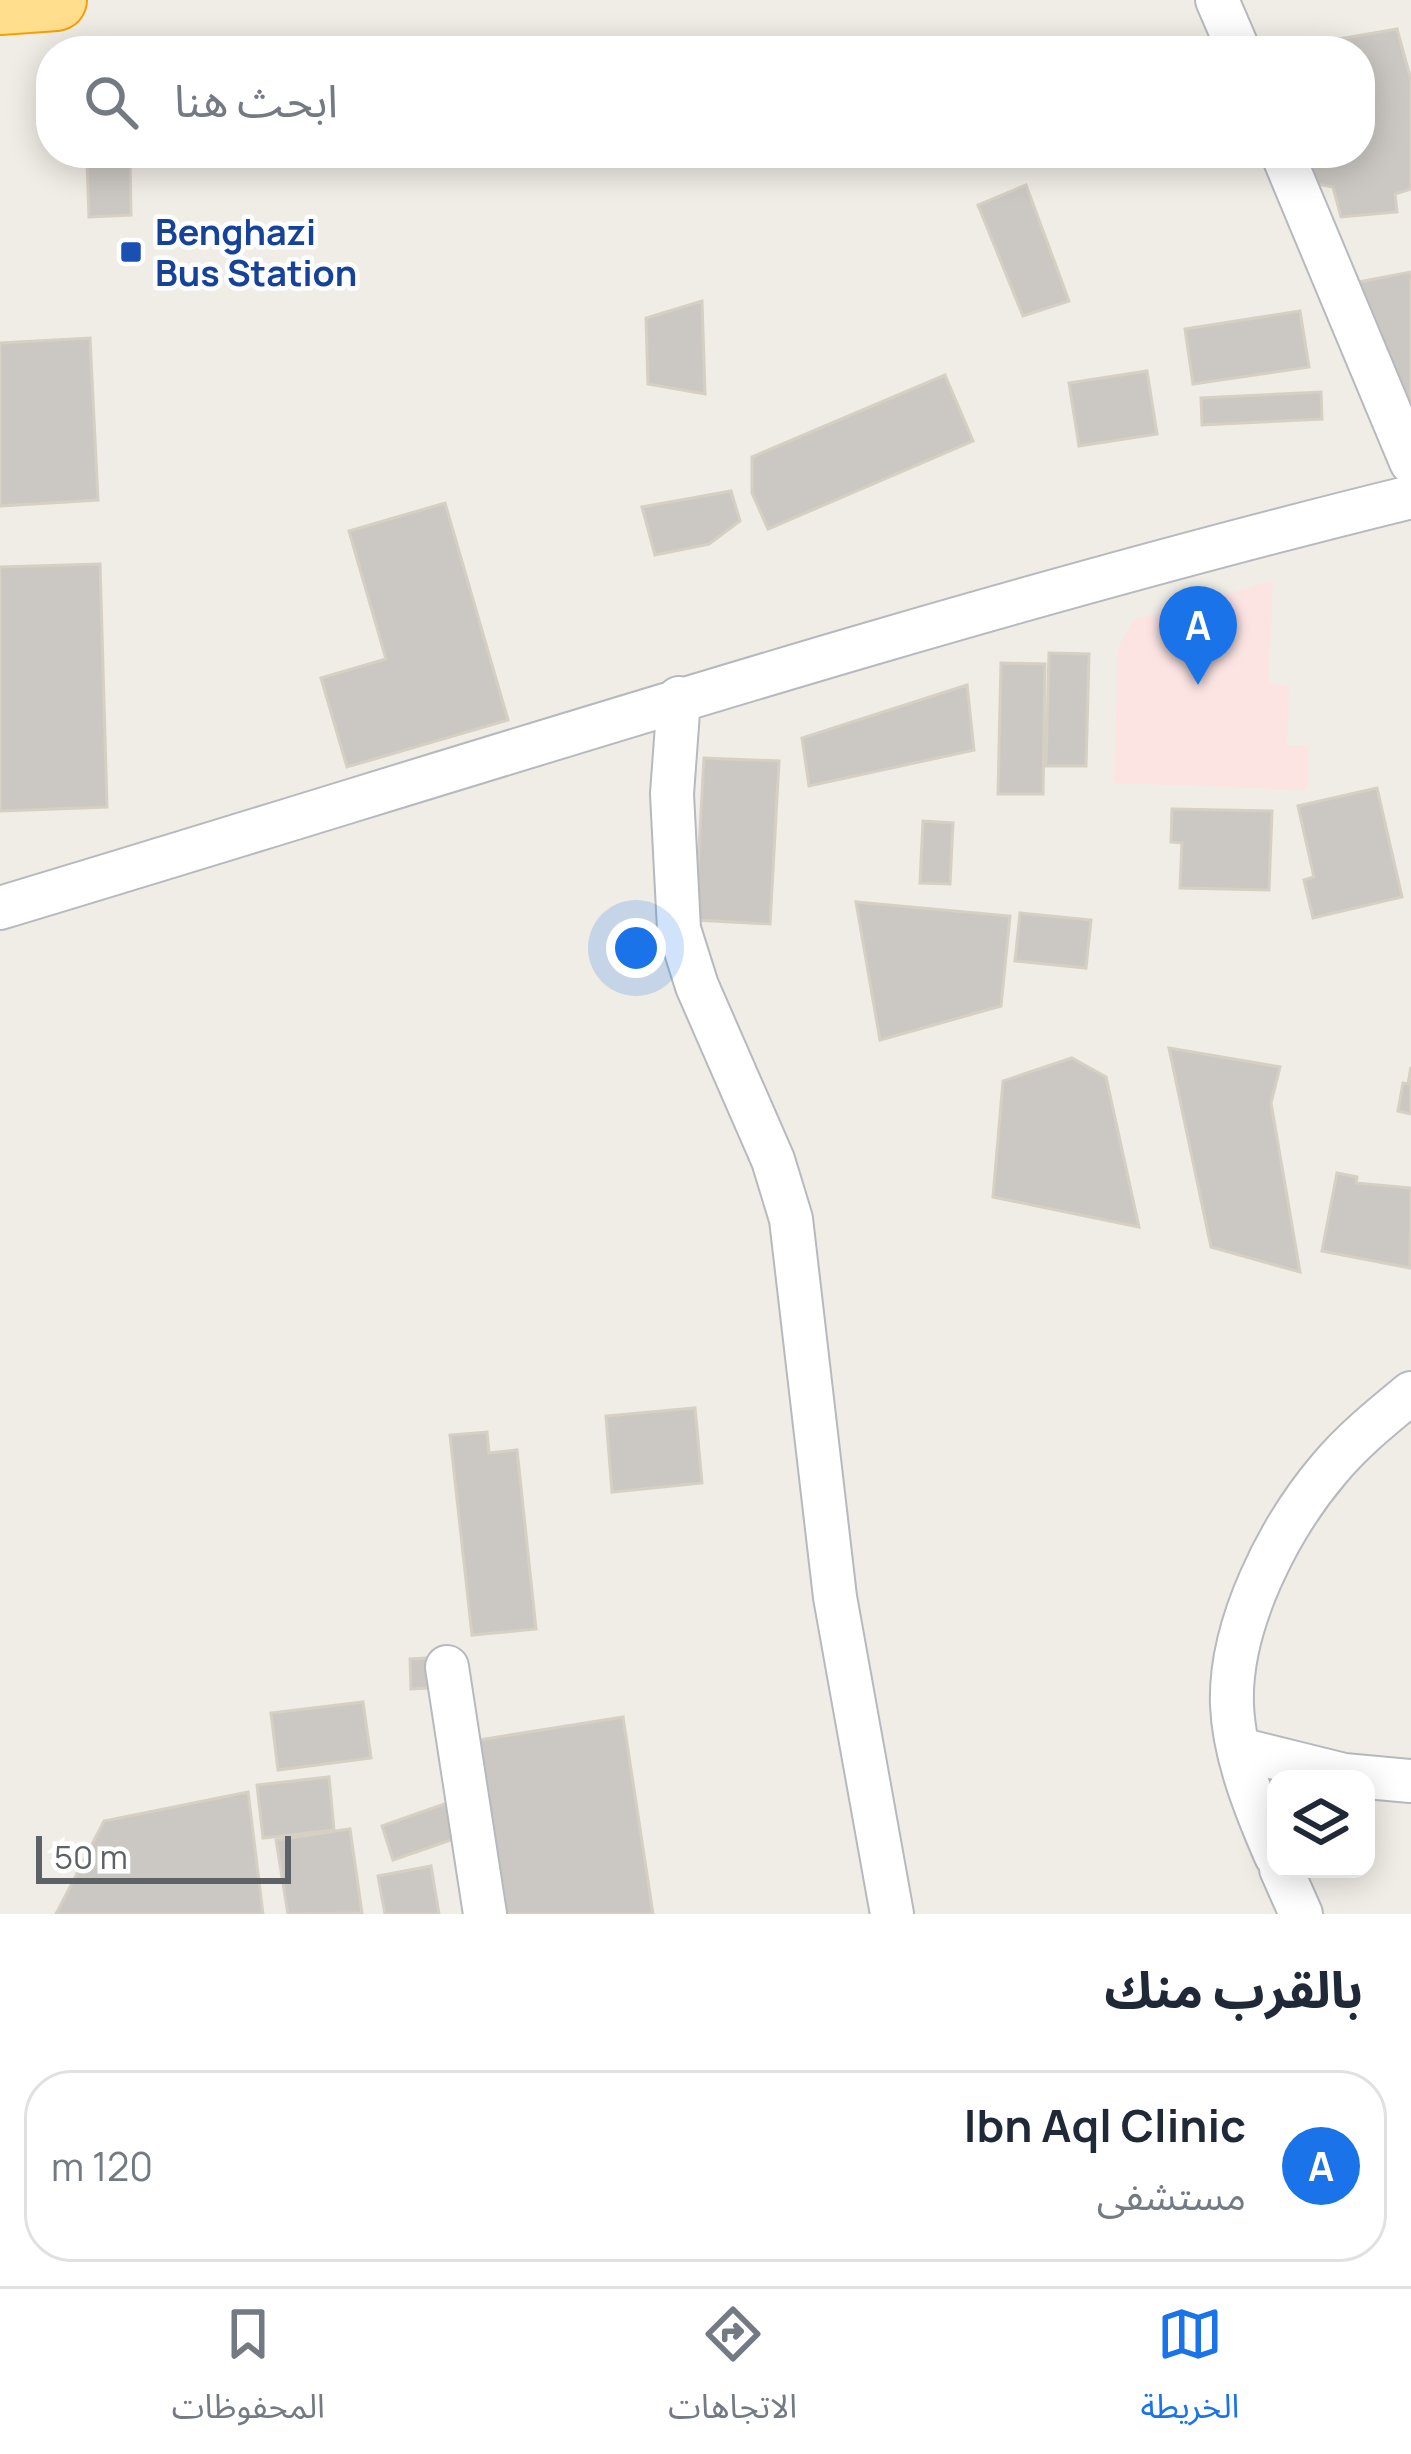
<!DOCTYPE html>
<html lang="ar">
<head>
<meta charset="utf-8">
<style>
  body { margin:0; font-family:Manrope,"Noto Sans Arabic",sans-serif; background:#f2f2f3; color:#1f2937; direction:rtl }
  .controls { position:absolute; right:36px; bottom:36px; display:grid; overflow:hidden; border-radius:24px; box-shadow:0 6px 30px #0003 }
  .controls button { width:108px; height:108px; display:grid; place-items:center; padding:0; border:0; border-bottom:3px solid #e0e1e3; background:#fff; color:#1f2937; font:60px sans-serif }
  .scale { position:absolute; left:36px; bottom:30px; width:255px; box-sizing:border-box; padding-left:12px; border:6px solid #5d6267; border-top:0; font-size:33px; line-height:42px; white-space:nowrap; color:#5d6267; -webkit-text-stroke:9px #fff; paint-order:stroke }
  .you { position:absolute; left:636px; top:948px; width:42px; height:42px; margin:-30px; border:9px solid #fff; border-radius:50%; background:#1a73e8; box-shadow:0 0 0 18px #1a73e833 }
  .badge { display:grid; place-items:center; width:78px; height:78px; border-radius:50%; background:#1a73e8; color:#fff; font-size:39px; font-weight:700 }
  .pin { position:absolute; translate:-50% -99px; filter:drop-shadow(0 3px 6px #0008) }
  .pin::after { content:''; position:absolute; top:63px; width:42px; height:36px; background:inherit; clip-path:polygon(0 0,100% 0,50% 100%) }
  .list { margin:0; padding:0; list-style:none }
  h2 { display:flex; justify-content:space-between; align-items:center; height:156px; margin:0; padding:0 48px; font-size:51px }
  h2 small { font-size:39px; font-weight:400; color:#747a83 }
  .list li { display:grid; grid-template-columns:78px 1fr auto; gap:36px; align-items:center; box-sizing:border-box; height:192px; margin:0 24px 24px; padding:0 24px; border:3px solid #e0e1e3; border-radius:48px }
  .list b { display:block; font-size:45px; white-space:nowrap }
  .list p { margin:0; font-size:39px; white-space:nowrap; color:#747a83 }
  .list em { font-size:39px; font-style:normal; color:#747a83 }
  .icon { flex:none; width:66px; height:66px; fill:none; stroke:currentColor; stroke-width:2; stroke-linecap:round; stroke-linejoin:round }
  .map { position:relative; flex:none; width:1411px; height:1914px; overflow:hidden; direction:ltr }
  .search { position:absolute; background:#fff; box-shadow:0 6px 30px #0003; left:36px; right:36px; top:36px; height:132px; display:flex; align-items:center; gap:30px; box-sizing:border-box; padding:0 42px; border-radius:48px; color:#747a83; font-size:45px }
  .sheet { height:372px; background:#fff }
  nav { display:flex; justify-content:space-around; align-items:center; box-sizing:border-box; height:168px; border-top:3px solid #e0e1e3; background:#fff; font-size:33px; color:#747a83 }
  nav a { display:grid; justify-items:center; gap:6px }
  nav .on { color:#1a73e8 }
  .map>svg:first-child { display:block }
</style>
</head>
<body>
<div class="map">
<svg width="1411" height="1914" viewBox="0 0 1411 1914">
  <rect width="100%" height="100%" fill="#f0ede6"/>
  <!-- medical -->
  <path fill="#fce4e3" d="M1273 581 1269 684 1290 686 1287 745 1308 746 1307 790 1114 783 1118 648 1133 620Z"/>
  <!-- building -->
  <path fill="#cbc8c3" stroke="#d5cfc4" stroke-width="3" d="M1397 29 1411 80V189L1395 194 1397 212 1341 217 1333 187 1306 182 1298 153H1360V51H1305L1304 45Z
    M130 161 131 215 89 217 87 162Z
    M1026 185 1069 301 1023 316 978 205Z
    M1411 272V431H1406L1359 282Z
    M702 301 705 394 648 384 646 318Z
    M1300 311 1309 367 1193 384 1185 329Z
    M90 338 98 500 0 506V343Z
    M1147 371 1157 434 1079 446 1069 383Z
    M945 375 973 441 768 529 752 493V457Z
    M1321 392 1322 419 1202 425 1201 398Z
    M731 491 740 521 709 544 655 555 642 507Z
    M445 503 508 720 347 767 321 678 386 659 349 531Z
    M100 564 107 807 0 811V567Z
    M1049 653 1089 654 1086 766H1046Z
    M1001 663 1045 664 1043 794H998Z
    M967 685 974 750 809 786 802 738Z
    M704 758 779 761 770 924 695 920Z
    M1377 788 1402 897 1313 918 1304 880 1314 877 1298 806Z
    M1172 809 1272 811 1269 890 1180 888 1182 843 1171 842Z
    M923 821 953 823 950 884 920 883Z
    M856 902 1010 916 1001 1006 880 1040Z
    M1020 913 1091 920 1086 968 1015 961Z
    M1169 1048 1280 1067 1271 1103 1300 1272 1211 1247Z
    M1072 1058 1106 1077 1139 1227 993 1197 1003 1081Z
    M1411 1067V1114L1398 1111 1403 1083 1408 1084Z
    M1337 1173 1357 1177 1356 1183 1411 1188 1410 1268 1322 1251Z
    M695 1408 702 1483 612 1492 606 1416Z
    M487 1432 489 1453 517 1450 536 1629 472 1635 450 1435Z
    M426 1658 428 1688 411 1689 410 1659Z
    M363 1702 371 1758 278 1770 271 1713Z
    M623 1717 653 1914H506L479 1740Z
    M329 1777 334 1830 263 1838 257 1785Z
    M248 1792 263 1914H56L104 1821Z
    M453 1801 465 1835 393 1860 382 1826Z
    M350 1829 362 1913 288 1914 276 1840Z
    M431 1866 439 1914H385L378 1876Z"/>
  <g fill="none" stroke-linecap="round" stroke-linejoin="round">
    <defs>
      <path id="minor" d="M1217 0 1239 51
        M1282 153 1411 462
        M679 698 672 794 679 929 697 986 773 1160 791 1219 835 1597 892 1914
        M0 908C469 767 935 614 1411 497
        M447 1667 485 1914
        M1239 1749 1344 1775 1411 1781
        M1276 1856C1256 1810 1234 1756 1232 1705 1229 1626 1278 1529 1329 1469 1353 1440 1382 1417 1411 1393
        M1281 1869 1301 1914"/>
      <path id="highway" d="M0 4 56 0"/>
    </defs>
    <!-- minor casing -->
    <use href="#minor" stroke="#b6b9bd" stroke-width="46"/>
    <!-- highway casing -->
    <use href="#highway" stroke="#f6a000" stroke-width="64"/>
    <!-- minor -->
    <use href="#minor" stroke="#fff" stroke-width="42"/>
    <!-- highway -->
    <use href="#highway" stroke="#ffde8e" stroke-width="60"/>
  </g>
  <!-- markers -->
  <rect fill="#1a4fb4" stroke="#fff" stroke-width="4.5" x="119" y="240" width="24" height="24" rx="6"/>
  <g text-anchor="middle" dominant-baseline="central" stroke-width="9" stroke-linejoin="round" paint-order="stroke">
    <!-- transit labels -->
    <g font-size="36" font-weight="bold" fill="#164399" stroke="#fff" text-anchor="start">
      <text x="155" y="231">Benghazi<tspan x="155" dy="41">Bus Station</tspan></text>
    </g>
  </g>
</svg>
<div class="controls">
<button><svg class="icon" aria-label="layers" viewBox="0 0 24 24"><path d="M12 4l9 5-9 5-9-5zM3 14l9 5 9-5"/></svg></button>
</div>
<div class="scale">50 m</div>
<div class="you"></div>
<div class="pin badge" style="left:1198px;top:685px">A</div>
<div class="search"><svg class="icon" aria-label="search" viewBox="0 0 24 24"><circle cx="10" cy="10" r="6"/><path d="M15 15l6 6"/></svg>ابحث هنا</div>
</div>
<section class="sheet">
<h2>بالقرب منك<small></small></h2>
<ul class="list">
<li><span class="badge">A</span><div><b>Ibn Aql Clinic</b><p>مستشفى</p></div><em>120 m</em></li>
</ul>
</section>
<nav>
<a class="on"><svg class="icon" aria-label="map" viewBox="0 0 24 24"><path d="M3 6l6-2 6 2 6-2v14l-6 2-6-2-6 2zM9 4v14M15 6v14"/></svg>الخريطة</a>
<a><svg class="icon" aria-label="directions" viewBox="0 0 24 24"><path d="M12 3l9 9-9 9-9-9zM9 14v-3h6M13 9l2 2-2 2"/></svg>الاتجاهات</a>
<a><svg class="icon" aria-label="saved" viewBox="0 0 24 24"><path d="M7 4h10v16l-5-4-5 4z"/></svg>المحفوظات</a>
</nav>
</body>
</html>
